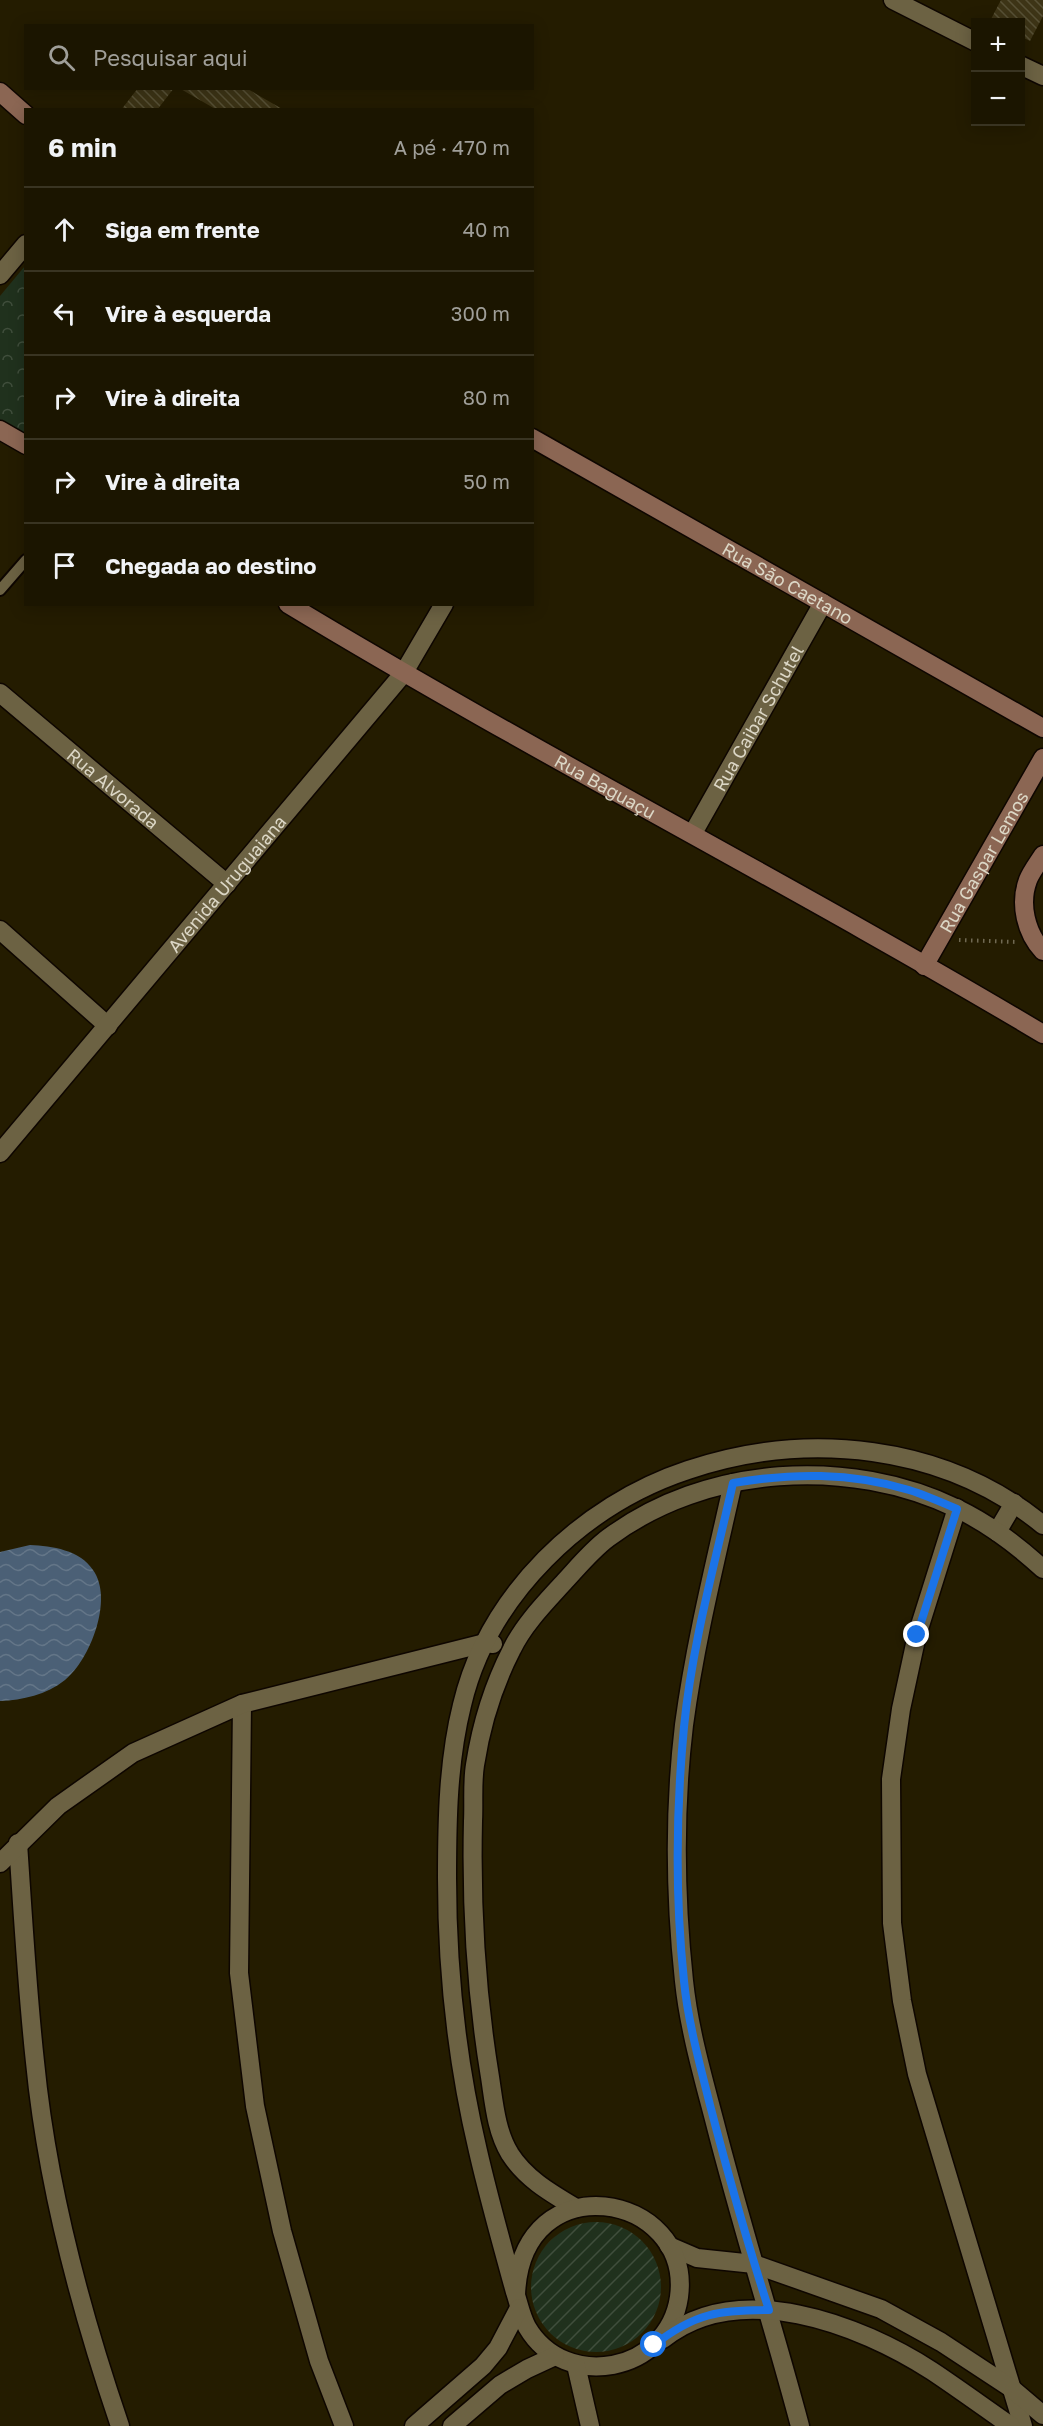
<!DOCTYPE html>
<html lang="pt">
<head>
<meta charset="utf-8">
<style>
  body { margin:0; font-family:"Golos Text",sans-serif; background:#241e0a; color:#f1f3f6 }
  .controls { position:absolute; right:18px; top:18px; display:grid; overflow:hidden; border-radius:0px; box-shadow:0 3px 15px #0003 }
  .controls button { width:54px; height:54px; display:grid; place-items:center; padding:0; border:0; border-bottom:2px solid #393422; background:#1b1500; color:#f1f3f6; font:30px sans-serif }
  .stop { position:absolute; width:18px; height:18px; margin:-14px; border:4px solid #1a73e8; border-radius:50%; background:#fff }
  .stop.end { background:#1a73e8; border-color:#fff; box-shadow:0 2px 6px #0008 }
  .list { margin:0; padding:0; list-style:none }
  h2 { display:flex; justify-content:space-between; align-items:center; height:78px; margin:0; padding:0 24px; font-size:26px }
  h2 small { font-size:20px; font-weight:400; color:#a09f99 }
  .list li { display:grid; grid-template-columns:39px 1fr auto; gap:18px; align-items:center; box-sizing:border-box; height:84px; padding:0 24px; border-top:2px solid #393422 }
  .list b { display:block; font-size:22px; white-space:nowrap }
  .list em { font-size:20px; font-style:normal; color:#a09f99 }
  .icon { flex:none; width:33px; height:33px; fill:none; stroke:currentColor; stroke-width:2; stroke-linecap:round; stroke-linejoin:round }
  .map { position:relative; flex:none; width:1043px; height:2426px; overflow:hidden }
  .search { position:absolute; background:#1b1500; box-shadow:0 3px 15px #0003; left:24px; top:24px; width:510px; height:66px; display:flex; align-items:center; gap:15px; box-sizing:border-box; padding:0 21px; border-radius:0px; color:#a09f99; font-size:22px }
  .panel { position:absolute; background:#1b1500; box-shadow:0 3px 15px #0003; left:24px; top:108px; width:510px; height:498px; border-radius:0px }
  .map>svg:first-child { display:block }
</style>
</head>
<body>
<div class="map">
<svg width="1043" height="2426" viewBox="0 0 1043 2426">
  <defs>
    <pattern id="park-crowns" width="20" height="18" patternUnits="userSpaceOnUse" patternTransform="scale(1.5)"><rect width="20" height="18" fill="#20311d"/><path d="M2 6a3 3 0 1 1 6 0M12 15a3 3 0 1 1 6 0" fill="none" stroke="#404e3c"/></pattern>
    <pattern id="garden-furrows" width="10" height="10" patternUnits="userSpaceOnUse" patternTransform="scale(1.5)"><rect width="10" height="10" fill="#20311d"/><path d="M-1 1l2-2M0 10L10 0M9 11l2-2" fill="none" stroke="#404e3c"/></pattern>
    <pattern id="water-waves" width="16" height="10" patternUnits="userSpaceOnUse" patternTransform="scale(1.5)"><rect width="16" height="10" fill="#4b6076"/><path d="M0 5q4-4 8 0t8 0" fill="none" stroke="#647688"/></pattern>
    <pattern id="building-back-hatch" width="6" height="6" patternUnits="userSpaceOnUse" patternTransform="scale(1.5)"><rect width="6" height="6" fill="#3d3416"/><path d="M-1 5l2 2M0 0l6 6M5-1l2 2" fill="none" stroke="#585136"/></pattern>
  </defs>
  <rect width="100%" height="100%" fill="#241c00"/>
  <!-- park -->
  <path fill="url(#park-crowns)" d="M25 266V436L0 420V296Z"/>
  <!-- garden -->
  <path fill="url(#garden-furrows)" d="M531 2287a65 65 0 1 1 130 0a65 65 0 1 1-130 0Z"/>
  <!-- water -->
  <path fill="url(#water-waves)" d="M30 1545C52 1546 80 1550 93 1570 114 1599 90 1660 65 1680 46 1695 23 1700 0 1701V1552Z"/>
  <!-- building -->
  <path fill="url(#building-back-hatch)" d="M1001 0H1043V16L1030 41 1020 36V22L990 21Z
    M138 88H174L157 110H121Z
    M179 88H246L284 110H217Z"/>
  <g fill="none" stroke-linecap="round" stroke-linejoin="round">
    <defs>
      <path id="lane" d="M0 590 26 560"/>
      <g id="street">
        <path d="M893 0 976 42"/>
        <path d="M1020 65 1043 76"/>
        <path d="M0 275 26 244"/>
        <path id="s1" d="M0 693 227 884"/>
        <path id="s2" d="M693 833 823 603"/>
        <path d="M0 930 108 1026"/>
        <path id="s3" d="M0 1153 403 674 444 604"/>
        <path d="M733 1483C715 1563 695 1643 684 1725 674 1809 675 1897 684 1981 689 2029 703 2077 715 2123 741 2225 773 2325 800 2426"/>
        <path d="M957 1508 917 1635 901 1709 891 1779 892 1923 902 2001 917 2074 1023 2426"/>
        <path d="M997 1532 1014 1503"/>
        <path d="M242 1704 239 1973 255 2106 282 2231 319 2361 344 2426"/>
        <path d="M18 1843C23 1916 27 1989 35 2062 47 2186 80 2309 120 2426"/>
        <path d="M0 1863 58 1806 133 1753 242 1704 485 1643 493 1644"/>
        <path d="M576 2208C551 2193 526 2179 510 2154 496 2131 494 2103 490 2077 476 1992 471 1907 473 1821 474 1803 472 1783 475 1765 481 1726 494 1684 512 1649 524 1624 546 1602 565 1581 578 1567 592 1550 608 1538 706 1465 849 1456 958 1509 989 1524 1017 1545 1043 1569"/>
        <path d="M669 2246 697 2258 754 2264 881 2309 941 2342 1011 2388 1043 2415"/>
        <path d="M516 2295C521 2161 693 2192 679 2297 668 2373 565 2392 527 2327 521 2316 519 2304 515 2292 502 2245 489 2199 478 2151 456 2058 447 1972 447 1878 447 1820 448 1761 462 1705 488 1595 582 1505 688 1470 807 1430 944 1444 1043 1525"/>
        <path d="M663 2339C739 2278 859 2324 932 2371 959 2389 985 2408 1011 2426"/>
        <path d="M576 2365 590 2426"/>
        <path d="M414 2426 483 2366 498 2348 519 2308"/>
        <path d="M452 2426 500 2385 527 2369 555 2356"/>
      </g>
      <g id="secondary">
        <path d="M0 92 26 115"/>
        <path d="M0 430 26 445"/>
        <path id="s4" d="M532 438 1043 728"/>
        <path id="s5" d="M288 604C536 754 795 886 1043 1034"/>
        <path d="M1043 855C1038 863 1031 872 1028 880 1019 904 1026 933 1043 951"/>
        <path id="s6" d="M924 966 1043 758"/>
      </g>
    </defs>
    <!-- lane casing -->
    <use href="#lane" stroke="#0e0600" stroke-width="14"/>
    <!-- street casing -->
    <use href="#street" stroke="#0e0600" stroke-width="21"/>
    <!-- secondary casing -->
    <use href="#secondary" stroke="#0e0600" stroke-width="21"/>
    <!-- path -->
    <path stroke="#706952" stroke-width="4" stroke-dasharray="1.5 4.5" stroke-linecap="butt" d="M959 940 1017 942"/>
    <!-- lane -->
    <use href="#lane" stroke="#6c6243" stroke-width="10"/>
    <!-- street -->
    <use href="#street" stroke="#6c6243" stroke-width="18"/>
    <!-- secondary -->
    <use href="#secondary" stroke="#8b6653" stroke-width="18"/>
  </g>
  <g fill="none" stroke-linecap="round" stroke-linejoin="round">
    <!-- route -->
    <path stroke="#1a73e8" stroke-width="8" d="M654 2345C695 2313 719 2310 769 2310 747 2242 728 2174 710 2105 700 2065 688 2022 684 1981 675 1896 676 1811 684 1727 692 1645 715 1563 733 1483 792 1473 850 1472 909 1490 925 1495 941 1502 957 1509L917 1635"/>
  </g>
  <g text-anchor="middle" dominant-baseline="central" stroke-width="4.5" stroke-linejoin="round" paint-order="stroke">
    <!-- street labels -->
    <g font-size="18" fill="#dcd7c6" stroke="#0a0701">
      <text stroke="none"><textPath href="#s4" startOffset="294">Rua São Caetano</textPath></text>
      <text stroke="none"><textPath href="#s2" startOffset="132">Rua Caibar Schutel</textPath></text>
      <text stroke="none"><textPath href="#s5" startOffset="366">Rua Baguaçu</textPath></text>
      <text stroke="none"><textPath href="#s1" startOffset="148">Rua Alvorada</textPath></text>
      <text stroke="none"><textPath href="#s6" startOffset="120">Rua Gaspar Lemos</textPath></text>
      <text stroke="none"><textPath href="#s3" startOffset="352">Avenida Uruguaiana</textPath></text>
    </g>
  </g>
</svg>
<div class="controls">
<button>+</button>
<button>−</button>
</div>
<div class="stop" style="left:654px;top:2345px"></div>
<div class="stop end" style="left:917px;top:1635px"></div>
<div class="search"><svg class="icon" aria-label="search" viewBox="0 0 24 24"><circle cx="10" cy="10" r="6"/><path d="M15 15l6 6"/></svg>Pesquisar aqui</div>
<section class="panel">
<h2>6 min<small>A pé · 470 m</small></h2>
<ul class="list">
<li><svg class="icon" aria-label="ahead" viewBox="0 0 24 24"><path d="M12 20V5M6 11l6-6 6 6"/></svg><div><b>Siga em frente</b></div><em>40 m</em></li>
<li><svg class="icon" aria-label="left" viewBox="0 0 24 24"><path d="M17 20v-9H6M10 6l-5 5 5 5"/></svg><div><b>Vire à esquerda</b></div><em>300 m</em></li>
<li><svg class="icon" aria-label="right" viewBox="0 0 24 24"><path d="M7 20v-9h11M14 6l5 5-5 5"/></svg><div><b>Vire à direita</b></div><em>80 m</em></li>
<li><svg class="icon" aria-label="right" viewBox="0 0 24 24"><path d="M7 20v-9h11M14 6l5 5-5 5"/></svg><div><b>Vire à direita</b></div><em>50 m</em></li>
<li><svg class="icon" aria-label="arrive" viewBox="0 0 24 24"><path d="M6 21V4h12l-3 4 3 4H6"/></svg><div><b>Chegada ao destino</b></div></li>
</ul>
</section>
</div>
</body>
</html>
